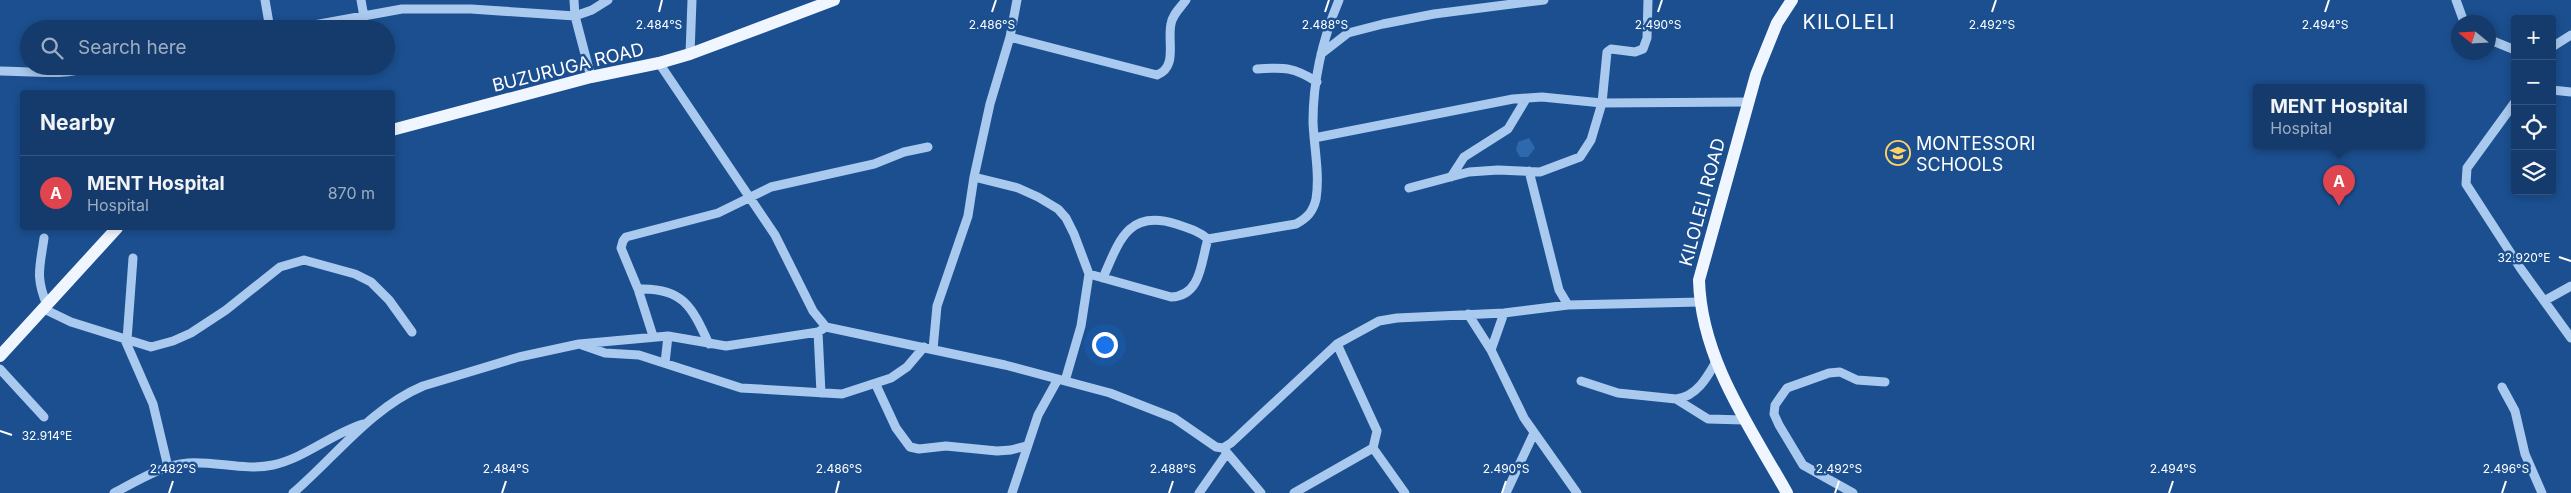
<!DOCTYPE html>
<html lang="en">
<head>
<meta charset="utf-8">
<style>
  body { margin:0; font-family:Inter,sans-serif; background:#214673; color:#f1f3f6 }
  .controls { position:absolute; right:15px; top:15px; display:grid; overflow:hidden; border-radius:5px; box-shadow:0 2px 8px #0003 }
  .controls button { width:45px; height:45px; display:grid; place-items:center; padding:0; border:0; border-bottom:1px solid #33557e; background:#143b6b; color:#f1f3f6; font:25px sans-serif }
  .compass { position:absolute; left:2451px; top:15px; width:45px; height:45px; border-radius:50%; background:#143b6b; box-shadow:0 2px 8px #0003; rotate:288deg }
  .you { position:absolute; left:1104px; top:344px; width:18px; height:18px; margin:-12px; border:4px solid #fff; border-radius:50%; background:#1a73e8; box-shadow:0 0 0 8px #1a73e833 }
  .badge { display:grid; place-items:center; width:32px; height:32px; border-radius:50%; background:#d6ab8b; color:#fff; font-size:16px; font-weight:700 }
  .pin { position:absolute; translate:-50% -41px; filter:drop-shadow(0 1px 2px #0008) }
  .pin::after { content:''; position:absolute; top:26px; width:18px; height:15px; background:inherit; clip-path:polygon(0 0,100% 0,50% 100%) }
  .popup { position:absolute; left:2253px; top:84px; width:172px; height:65px; box-sizing:border-box; display:grid; place-content:center; border-radius:5px; background:#143b6b; filter:drop-shadow(0 1px 4px #0005); font-size:16px; white-space:nowrap; color:#9dadc1 }
  .popup b { font-size:19px; color:#f1f3f6 }
  .popup::after { content:''; position:absolute; left:50%; top:100%; margin-left:-10px; border:10px solid transparent; border-top-color:#143b6b }
  .list { margin:0; padding:0; list-style:none }
  h2 { display:flex; justify-content:space-between; align-items:center; height:65px; margin:0; padding:0 20px; font-size:21px }
  h2 small { font-size:16px; font-weight:400; color:#9dadc1 }
  .list li { display:grid; grid-template-columns:32px 1fr auto; gap:15px; align-items:center; box-sizing:border-box; height:75px; padding:0 20px; border-top:1px solid #33557e }
  .list b { display:block; font-size:19px; white-space:nowrap }
  .list p { margin:0; font-size:16px; white-space:nowrap; color:#9dadc1 }
  .list em { font-size:16px; font-style:normal; color:#9dadc1 }
  .icon { flex:none; width:28px; height:28px; fill:none; stroke:currentColor; stroke-width:2; stroke-linecap:round; stroke-linejoin:round }
  .map { position:relative; flex:none; width:2571px; height:493px; overflow:hidden }
  .search { position:absolute; background:#143b6b; box-shadow:0 2px 8px #0003; left:20px; top:20px; width:375px; height:55px; display:flex; align-items:center; gap:12px; box-sizing:border-box; padding:0 18px; border-radius:28px; color:#9dadc1; font-size:19px }
  .panel { position:absolute; background:#143b6b; box-shadow:0 2px 8px #0003; left:20px; top:90px; width:375px; height:140px; border-radius:5px }
  .map>svg:first-child { display:block }
</style>
</head>
<body>
<div class="map">
<svg width="2571" height="493" viewBox="0 0 2571 493">
  <rect width="100%" height="100%" fill="#1b4f8f"/>
  <!-- green -->
  <path fill="#2e69ad" d="M1529 138 1535 148 1528 157H1520L1516 150 1518 142Z"/>
  <g fill="none" stroke-linecap="round" stroke-linejoin="round">
    <!-- minor -->
    <path stroke="#a9c9ee" stroke-width="9" d="M265 0 270 29
      M361 0 364 17
      M574 0 575 16 591 77
      M2456 0 2464 22
      M292 29 402 9H471L575 16 592 10 608 0
      M1010 37 1157 75C1178 67 1167 41 1171 24 1172 15 1181 7 1186 0
      M2488 39 2515 50
      M2552 47 2571 35
      M690 54 692 0
      M1321 54 1348 33 1383 24 1434 14 1544 0
      M659 63 775 235 813 311 826 327 1005 365 1110 393 1174 418 1216 447 1223 448 1231 443 1337 344 1379 321 1397 318 1504 313 1568 305 1700 302
      M1257 69C1284 67 1294 67 1317 82
      M0 71C30 71 64 77 92 66
      M2552 90 2571 92
      M2515 102 2467 168 2466 184 2521 269 2571 338
      M1314 138 1513 99 1542 97 1602 103 1747 102
      M1529 171 1559 290 1568 305
      M974 177 1018 188 1038 197 1058 209 1066 218 1074 234 1089 274 1081 326 1065 381
      M1451 177 1464 157 1508 129 1526 99
      M1409 188 1469 172 1498 170 1540 172 1580 157 1591 140 1602 103 1607 52 1611 49 1635 52 1643 49 1647 38 1648 0
      M44 238C40 267 35 277 47 305
      M1089 274 1171 297C1202 296 1201 260 1208 239L1296 224C1307 218 1313 212 1316 199 1320 174 1314 148 1313 122 1313 81 1323 38 1339 0
      M1103 278C1119 241 1128 209 1176 224 1188 228 1199 231 1208 239
      M638 289C683 287 692 307 709 344
      M2544 301 2571 286
      M44 309 71 322 151 347 173 341 191 333 226 310 280 267 304 260 355 274 371 282 389 300 412 332
      M1468 314 1491 350 1524 418 1577 493
      M818 332 821 393
      M653 336 638 289 621 248 623 241 626 237 718 213 771 187 874 164 904 152 928 147
      M125 340 153 404 168 467
      M127 340 133 258
      M582 345 605 353 639 355 741 388 842 394 891 378 907 367 924 347
      M933 349 937 306 968 216 974 177 990 104 1010 37 1017 0
      M1491 350 1504 313
      M665 363 668 336
      M0 369 44 417
      M1581 381 1618 393 1676 399 1708 419 1744 420
      M876 385 896 428 910 447 919 449 946 446 997 451 1011 450 1026 446
      M2502 387 2515 411 2525 454 2542 493
      M1676 399C1697 397 1708 376 1717 360
      M1223 448 1261 493
      M1373 448 1405 493
      M114 493C137 481 162 465 188 463 216 461 245 471 273 465 305 458 331 434 363 424
      M293 493C335 457 371 408 423 386L519 357 579 344 668 336 726 346 818 332 826 327
      M1012 493 1038 415 1058 379
      M1199 493 1227 453
      M1294 493 1373 448 1377 431 1337 344
      M1506 493 1534 433
      M1853 493 1803 465 1779 425 1774 414 1775 405 1787 388 1829 373 1840 372 1857 380 1885 382"/>
    <!-- major -->
    <path stroke="#f0f6ff" stroke-width="12" d="M392 130 591 77 659 63 690 54 834 0
      M0 356 117 228
      M1787 493C1750 427 1701 359 1699 280L1756 75 1777 23 1792 0"/>
  </g>
  <!-- ticks -->
  <path fill="none" stroke="#fff" stroke-width="2" d="M659 12 662 0M992 12 996 0M1325 12 1329 0M1658 12 1662 0M1992 12 1996 0M2325 12 2329 0M2559 257 2571 261M0 431 12 435M169 493 173 481M502 493 506 481M836 493 839 481M1169 493 1173 481M1502 493 1506 481M1835 493 1839 481M2169 493 2173 481M2502 493 2506 481"/>
  <!-- icons -->
  <defs>
    <symbol id="school-ring" viewBox="-11 -11 22 22"><circle r="9.5" fill="#1b4f8f" stroke="#ffd166" stroke-width="1.5"/><path d="M0-5L7-2L0 1L-7-2ZM-4 1L0 2.5L4 1V4Q0 6-4 4Z" fill="#ffd166"/></symbol>
  </defs>
  <g fill-rule="evenodd">
    <use href="#school-ring" x="1884" y="139" width="28" height="28"/>
  </g>
  <g text-anchor="middle" dominant-baseline="central" stroke-width="5" stroke-linejoin="round" paint-order="stroke">
    <!-- street labels -->
    <g font-size="18" fill="#fff" stroke="#1b4f8f">
      <text transform="translate(568 67) rotate(-14)">BUZURUGA ROAD</text>
      <text transform="translate(1702 202) rotate(-75)">KILOLELI ROAD</text>
    </g>
    <!-- poi labels -->
    <g font-size="18" fill="#fff" stroke="#1b4f8f" text-anchor="start">
      <text x="1916" y="143">MONTESSORI<tspan x="1916" dy="21">SCHOOLS</tspan></text>
    </g>
    <!-- quarter labels -->
    <g font-size="20" letter-spacing="1" fill="#fff" stroke="#1b4f8f">
      <text x="1849" y="22">KILOLELI</text>
    </g>
  </g>
  <g font-size="12" text-anchor="middle" fill="#fff" stroke="#1b4f8f" stroke-width="5" stroke-linejoin="round" paint-order="stroke">
    <text x="659" y="29">2.484°S</text>
    <text x="992" y="29">2.486°S</text>
    <text x="1325" y="29">2.488°S</text>
    <text x="1658" y="29">2.490°S</text>
    <text x="1992" y="29">2.492°S</text>
    <text x="2325" y="29">2.494°S</text>
    <text x="2524" y="262">32.920°E</text>
    <text x="47" y="440">32.914°E</text>
    <text x="173" y="473">2.482°S</text>
    <text x="506" y="473">2.484°S</text>
    <text x="839" y="473">2.486°S</text>
    <text x="1173" y="473">2.488°S</text>
    <text x="1506" y="473">2.490°S</text>
    <text x="1839" y="473">2.492°S</text>
    <text x="2173" y="473">2.494°S</text>
    <text x="2506" y="473">2.496°S</text>
  </g>
</svg>
<div class="controls">
<button>+</button>
<button>−</button>
<button><svg class="icon" aria-label="locate" viewBox="0 0 24 24"><circle cx="12" cy="12" r="6"/><path d="M12 2v4M12 18v4M2 12h4M18 12h4"/></svg></button>
<button><svg class="icon" aria-label="layers" viewBox="0 0 24 24"><path d="M12 4l9 5-9 5-9-5zM3 14l9 5 9-5"/></svg></button>
</div>
<svg class="compass" viewBox="-18 -18 36 36"><path d="M0-13l5 13h-10z" fill="#e53935"/><path d="M0 13l5-13h-10z" fill="#9dadc1"/></svg>
<div class="you"></div>
<div class="pin badge" style="left:2339px;top:206px;background:#e0444e">A</div>
<div class="popup"><b>MENT Hospital</b>Hospital</div>
<div class="search"><svg class="icon" aria-label="search" viewBox="0 0 24 24"><circle cx="10" cy="10" r="6"/><path d="M15 15l6 6"/></svg>Search here</div>
<section class="panel">
<h2>Nearby<small></small></h2>
<ul class="list">
<li><span class="badge" style="background:#e0444e">A</span><div><b>MENT Hospital</b><p>Hospital</p></div><em>870 m</em></li>
</ul>
</section>
</div>
</body>
</html>
